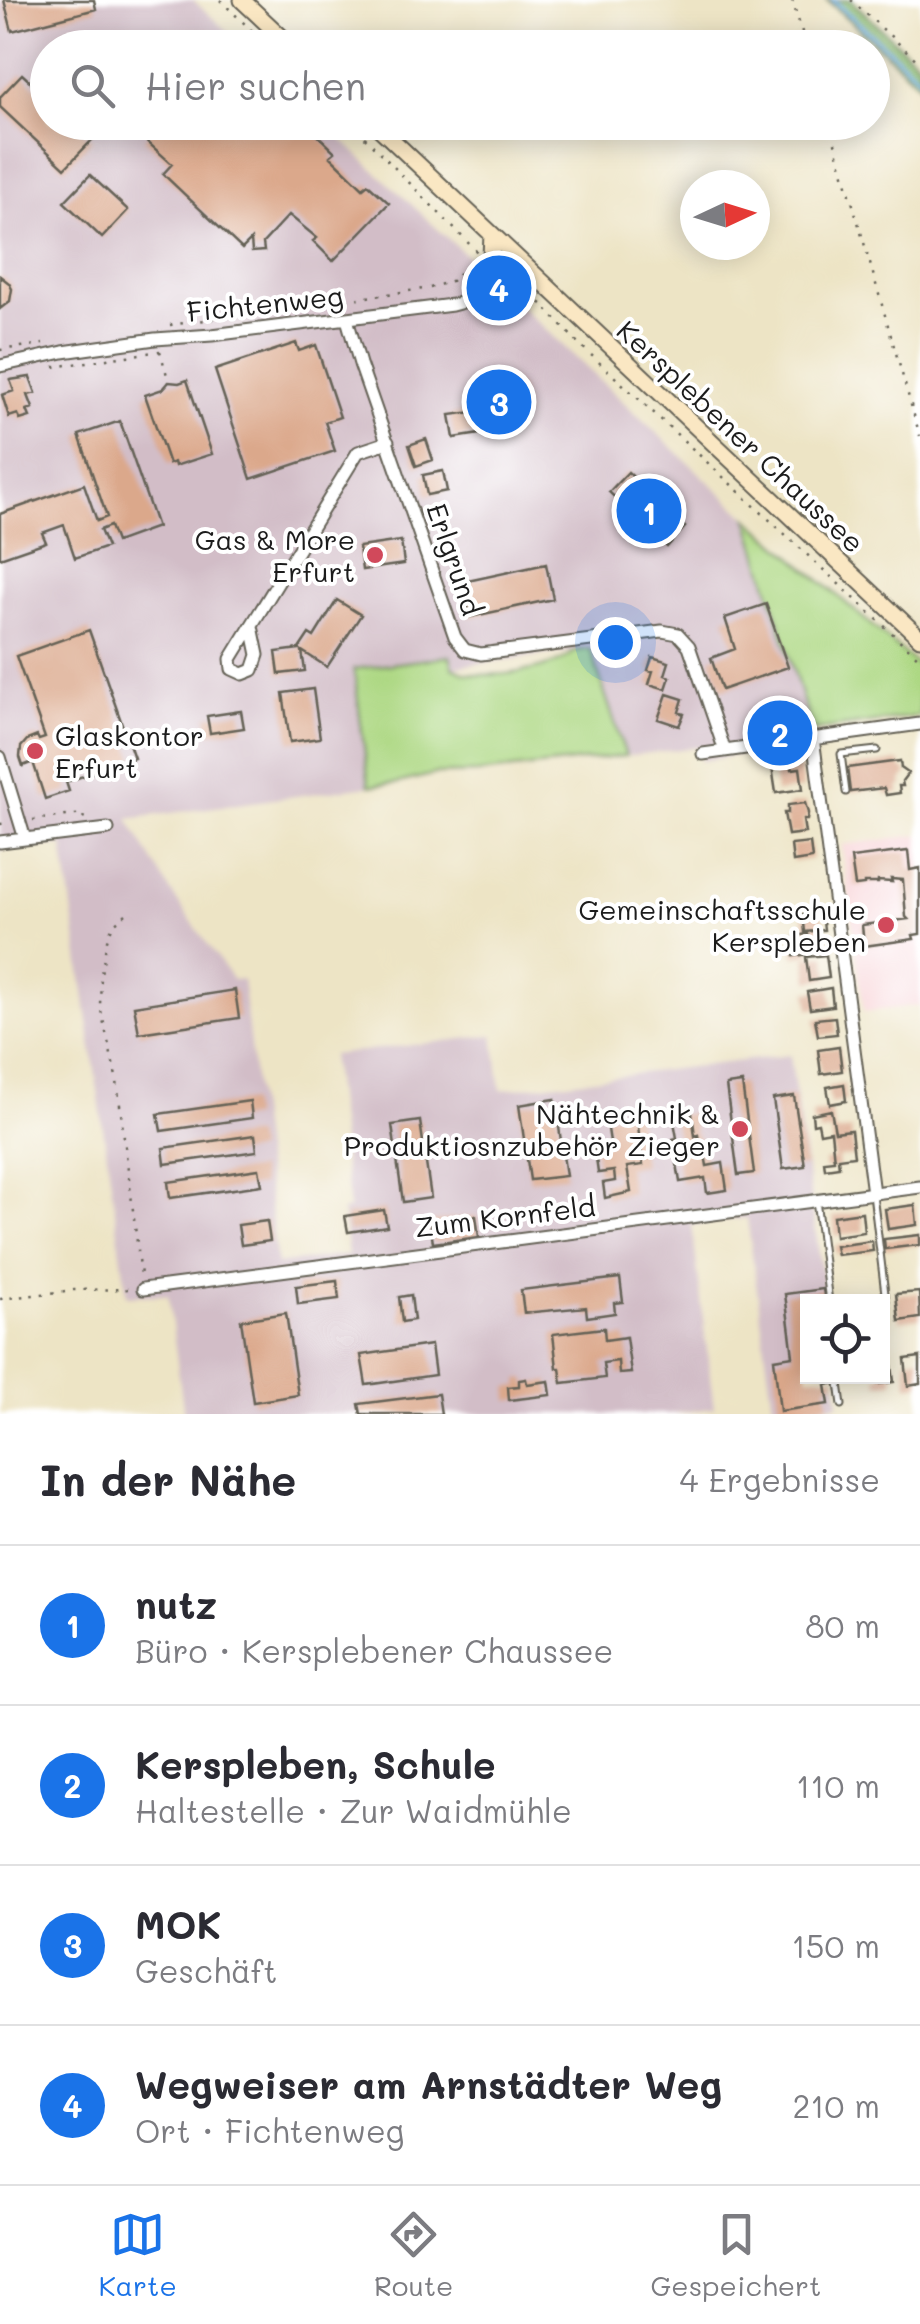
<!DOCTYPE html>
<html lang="de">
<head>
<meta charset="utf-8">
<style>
  body { margin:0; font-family:Mali,sans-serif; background:#f2f2f3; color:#2b2b33 }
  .controls { position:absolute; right:30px; bottom:30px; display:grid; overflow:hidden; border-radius:0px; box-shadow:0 5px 25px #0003 }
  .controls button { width:90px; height:90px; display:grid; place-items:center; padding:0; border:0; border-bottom:2px solid #e1e1e2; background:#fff; color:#2b2b33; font:50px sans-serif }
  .compass { position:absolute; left:680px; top:170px; width:90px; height:90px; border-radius:50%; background:#fff; box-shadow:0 5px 25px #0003; rotate:86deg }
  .you { position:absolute; left:615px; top:642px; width:35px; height:35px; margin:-25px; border:8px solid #fff; border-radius:50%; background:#1a73e8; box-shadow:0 0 0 15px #1a73e833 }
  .badge { display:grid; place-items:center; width:65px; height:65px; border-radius:50%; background:#1a73e8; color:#fff; font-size:32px; font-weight:700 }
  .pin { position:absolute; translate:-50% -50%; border:5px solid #fff; box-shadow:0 2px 10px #0006 }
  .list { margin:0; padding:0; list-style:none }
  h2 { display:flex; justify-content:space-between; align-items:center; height:130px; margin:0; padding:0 40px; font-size:42px }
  h2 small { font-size:32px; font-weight:400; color:#7c7c81 }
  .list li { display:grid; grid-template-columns:65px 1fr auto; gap:30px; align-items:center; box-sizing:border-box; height:160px; padding:0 40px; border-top:2px solid #e1e1e2 }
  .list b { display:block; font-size:38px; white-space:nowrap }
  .list p { margin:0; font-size:32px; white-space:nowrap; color:#7c7c81 }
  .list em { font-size:32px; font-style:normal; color:#7c7c81 }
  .icon { flex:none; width:55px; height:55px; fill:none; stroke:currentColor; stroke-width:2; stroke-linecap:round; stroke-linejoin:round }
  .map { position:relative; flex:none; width:920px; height:1414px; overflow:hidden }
  .search { position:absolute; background:#fff; box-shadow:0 5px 25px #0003; left:30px; right:30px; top:30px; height:110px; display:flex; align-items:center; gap:25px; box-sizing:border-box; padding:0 35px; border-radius:55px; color:#7c7c81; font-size:38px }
  .sheet { height:770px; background:#fff }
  nav { display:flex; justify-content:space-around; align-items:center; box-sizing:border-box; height:140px; border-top:2px solid #e1e1e2; background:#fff; font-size:28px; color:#7c7c81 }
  nav a { display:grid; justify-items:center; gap:5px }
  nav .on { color:#1a73e8 }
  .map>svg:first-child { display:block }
</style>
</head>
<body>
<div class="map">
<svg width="920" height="1414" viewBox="0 0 920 1414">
  <rect width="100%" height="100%" fill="#fff"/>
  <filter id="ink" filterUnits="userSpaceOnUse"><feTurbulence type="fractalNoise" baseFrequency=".01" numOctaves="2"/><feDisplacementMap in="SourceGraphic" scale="20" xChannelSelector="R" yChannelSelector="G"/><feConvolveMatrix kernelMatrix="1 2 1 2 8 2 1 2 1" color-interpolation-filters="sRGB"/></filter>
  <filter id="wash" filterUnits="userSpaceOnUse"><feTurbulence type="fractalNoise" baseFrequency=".0048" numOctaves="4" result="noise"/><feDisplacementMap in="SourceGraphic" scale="40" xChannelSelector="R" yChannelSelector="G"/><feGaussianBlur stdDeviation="2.25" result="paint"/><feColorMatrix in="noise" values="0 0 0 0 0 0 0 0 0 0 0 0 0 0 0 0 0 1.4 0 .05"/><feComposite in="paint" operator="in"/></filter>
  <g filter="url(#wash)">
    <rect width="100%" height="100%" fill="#ede4c5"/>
    <!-- built -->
    <path fill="#f7cfd3" d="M920 835V1005L864 1012 842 845Z"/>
    <!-- industrial -->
    <path fill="#d2bdc7" d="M0 0H193L244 47 48 48V122L324 123 748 518 812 731V743L701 761 697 747 626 756 590 649 452 667 449 656 354 669 369 786 128 819 171 892 233 980 242 979 277 1264 348 1255 342 1211 349 1209 331 1055 494 1035 501 1090 790 1055 826 1301 808 1302V1376L836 1377 839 1404 774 1413 747 1218 692 1225 714 1408 669 1414H184L168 1295 127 1296 63 845 0 850Z"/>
    <!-- green -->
    <path fill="#add883" stroke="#647a50" stroke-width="2.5" d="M748 518 920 667V716L812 731Z
      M590 649 626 756 478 773 435 774 398 783 369 786 354 669 450 656 453 667C458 669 462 672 467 673 492 679 558 670 574 651Z"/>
    <!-- forest -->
    <path fill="#8ab871" stroke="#536a46" stroke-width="2.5" d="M827 0H851L920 64V85Z"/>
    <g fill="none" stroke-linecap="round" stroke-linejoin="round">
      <!-- stream -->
      <path stroke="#6eabe0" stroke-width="4" d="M833 0 920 78"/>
    </g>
    <g id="blocks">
      <!-- building -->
      <path fill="#dba88b" d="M4 0H94L96 9 12 31Z
        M22 74 48 98V122H73L92 140 65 168 0 107V97Z
        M160 122H304L335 152 330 156 363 188 368 184 389 203 333 261 313 241 317 238 289 215 263 243 264 251 252 252 251 240 242 249 163 174 172 164 144 139Z
        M90 175 128 210 102 238 64 202Z
        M0 276 9 283 12 289 10 301 0 309Z
        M296 343 299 351 316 345 340 417 325 422 335 451 251 479 215 370Z
        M30 377 36 393 28 395 33 408 27 410 30 417 20 420 18 414 9 417 2 395 14 391 10 380Z
        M507 378 520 387 525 416 511 418 512 429 454 438 450 415 481 411 478 394 488 393 494 382Z
        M187 380 212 454 175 466 174 462 169 464 145 395 163 389 169 382 179 383Z
        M120 421 157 527 116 542 110 526 100 530 107 547 75 558 64 525 42 533 46 542 0 558V514L84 484 97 521 107 517 79 435Z
        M426 439 433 460 416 466 409 445Z
        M443 471 447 491 427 495 423 475Z
        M628 472 685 527 667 547 609 492Z
        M401 541 404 564 362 570 359 547Z
        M546 564 553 599 470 617 463 582Z
        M337 600 361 615 327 667 302 651 305 671 279 674 276 652 299 649 309 634 314 637Z
        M766 604 788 667 722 690 711 658 735 649 725 618Z
        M89 630 134 758 66 782 69 791 45 799 33 762 23 766 20 757 21 747 27 740 37 736 39 740 45 738 16 656Z
        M652 657 669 662 665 675 670 677 666 689 649 684 653 671 648 670Z
        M313 689 320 738 290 742 283 693Z
        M667 694 683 699 679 712 684 714 679 726 658 719Z
        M241 711 244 728 210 733 207 716Z
        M900 761 901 768 908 773 902 781 903 786H899L900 793 886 795 884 788 850 792 847 768Z
        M791 764 792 769 800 768 803 789 776 793 772 767Z
        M805 803 808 813 807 820H803L805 833 788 835 784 813H788V805Z
        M810 843 812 859 793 862 791 845Z
        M908 851 910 870 920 868V934L913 935 914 939 864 946 862 925 908 919 906 917 903 880 891 879 892 882 878 881V883H864V885L855 886 851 858Z
        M822 912 824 930 805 932 803 914Z
        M808 934 811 954 794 956 795 936Z
        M826 955 829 978 809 981 806 957Z
        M831 988 833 1006 810 1009 807 992Z
        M235 990 239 1018 139 1033 134 1006Z
        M835 1017 837 1034 818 1036 815 1019Z
        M839 1047 842 1071 821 1074 818 1050Z
        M742 1083 754 1173 738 1175 726 1085Z
        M844 1084 846 1101 830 1104 827 1087Z
        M794 1096 805 1166 783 1169 773 1099Z
        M555 1099 566 1176 530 1180 519 1105Z
        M250 1101 252 1118 161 1131 158 1114Z
        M831 1110 835 1132 851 1130 854 1156 838 1158 839 1167 825 1169 824 1161 834 1160 831 1131 820 1133 818 1123 813 1124 812 1114Z
        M636 1111 643 1165 627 1167 631 1192 605 1198 603 1183 615 1181 614 1171 598 1173 594 1144 610 1142 606 1116Z
        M692 1113 695 1136 698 1135 701 1155 705 1154 707 1166 723 1163 727 1190 707 1193 705 1178 680 1182 673 1139 677 1138 673 1116Z
        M420 1121 431 1198 403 1202 392 1125Z
        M255 1135 257 1151 165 1164 163 1148Z
        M259 1169 262 1185 170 1198 168 1182Z
        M915 1205 917 1225 888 1229 885 1209Z
        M384 1210 387 1226 348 1232 345 1216Z
        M862 1212 864 1232 835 1236 833 1216Z
        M476 1216 479 1237 433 1243 430 1222Z
        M267 1221 270 1241 241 1245 238 1225Z
        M920 1235V1245L885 1249 884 1239Z
        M872 1241 873 1251 837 1255 835 1246Z
        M620 1278 623 1302 614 1303 615 1313 587 1317 586 1307 524 1313 521 1290Z
        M337 1281 339 1299 298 1304 296 1286Z
        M823 1289 825 1302H808V1376H835L836 1383 826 1385 829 1404 780 1411 774 1359 793 1356 785 1294Z
        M919 1292 920 1318 899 1321 896 1294Z
        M411 1295 414 1320 402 1322 399 1297Z
        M286 1313 298 1395 253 1402 241 1320Z
        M604 1328 605 1340 626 1337 631 1373 619 1374 618 1361 603 1363 605 1378 562 1383 560 1368H557L553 1334Z
        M431 1345 435 1375 366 1385 361 1355Z
        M920 1357V1384L908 1386 905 1359Z
        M891 1358 894 1382 878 1384 877 1376H882V1359Z
        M526 1379 527 1384 549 1381 551 1395 509 1400 508 1387 519 1386V1380Z
        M438 1394 441 1414H361L359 1404Z"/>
    </g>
  </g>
  <g filter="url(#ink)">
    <use href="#blocks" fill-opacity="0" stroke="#656257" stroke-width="2.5"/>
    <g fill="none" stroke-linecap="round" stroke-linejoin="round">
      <defs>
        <path id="lane" d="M846 792 841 754 877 750
          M873 1194 890 1335
          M816 1200 829 1302
          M838 1376 842 1405"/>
        <path id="street" d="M347 319 360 364 455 637 465 650 481 654 662 631 678 634 689 646 725 751
          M0 366 63 352 155 339 212 335 452 305C479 298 509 289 529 269
          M252 626 258 655 253 670 243 674 232 669 231 659 358 452 388 442
          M813 738 873 1193
          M703 754 920 724
          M0 757 25 839
          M0 842 108 829
          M143 1289 920 1187"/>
        <path id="secondary" d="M242 0 293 48
          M373 122 920 638
          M470 300C494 274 490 268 492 235"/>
      </defs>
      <!-- lane casing -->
      <use href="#lane" stroke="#656257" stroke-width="9"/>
      <!-- street casing -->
      <use href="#street" stroke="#656257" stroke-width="15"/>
      <!-- secondary casing -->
      <use href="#secondary" stroke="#656257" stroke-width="19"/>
      <!-- path -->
      <path stroke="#656257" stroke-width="2.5" stroke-dasharray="2.5 8" stroke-linecap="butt" d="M220 0 270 48
        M792 0 807 48
        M851 0 920 63
        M350 122 479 254
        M829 122 920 436
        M513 294 516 299 532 297 542 304 576 341 920 659
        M170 325 430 288 451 281 467 266 476 262
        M0 350 43 344
        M160 351 169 382
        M54 367 160 351
        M33 820 83 814 84 820
        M0 824 10 823
        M126 914 113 925 107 940 101 974 100 1006 117 1081 141 1275
        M0 1299 74 1290 133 1289"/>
      <!-- lane -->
      <use href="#lane" stroke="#fff" stroke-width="5"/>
      <!-- street -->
      <use href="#street" stroke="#fff" stroke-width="11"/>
      <!-- secondary -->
      <use href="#secondary" stroke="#fae7c3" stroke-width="15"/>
    </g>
  </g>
  <!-- markers -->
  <g fill="#d1495b" stroke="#fff" stroke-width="4">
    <circle cx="375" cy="555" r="10"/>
    <circle cx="35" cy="751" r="10"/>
    <circle cx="886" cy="925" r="10"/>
    <circle cx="740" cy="1129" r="10"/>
  </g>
  <g text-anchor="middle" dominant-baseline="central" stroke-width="8" stroke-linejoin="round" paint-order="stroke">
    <!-- street labels -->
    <g font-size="28" fill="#1c1c1c" stroke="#fff">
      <text transform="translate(265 303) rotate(-6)">Fichtenweg</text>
      <text transform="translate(741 436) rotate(43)">Kersplebener Chaussee</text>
      <text transform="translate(455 559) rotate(71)">Erlgrund</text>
      <text transform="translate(505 1216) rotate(-7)">Zum Kornfeld</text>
    </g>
    <!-- poi labels -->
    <g font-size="28" fill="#1c1c1c" stroke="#fff" text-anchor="end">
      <text x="355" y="539">Gas &amp; More<tspan x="355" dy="32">Erfurt</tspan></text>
      <text x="55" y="735" text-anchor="start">Glaskontor<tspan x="55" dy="32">Erfurt</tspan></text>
      <text x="866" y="909">Gemeinschaftsschule<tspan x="866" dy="32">Kerspleben</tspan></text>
      <text x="720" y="1113">Nähtechnik &amp;<tspan x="720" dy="32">Produktiosnzubehör Zieger</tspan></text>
    </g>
  </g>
</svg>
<div class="controls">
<button><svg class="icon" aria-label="locate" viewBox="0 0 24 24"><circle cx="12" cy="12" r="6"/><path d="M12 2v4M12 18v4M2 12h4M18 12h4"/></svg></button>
</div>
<svg class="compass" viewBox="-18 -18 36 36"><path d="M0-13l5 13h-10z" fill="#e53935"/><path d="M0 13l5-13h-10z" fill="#7c7c81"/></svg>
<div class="you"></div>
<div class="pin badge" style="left:649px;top:511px">1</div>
<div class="pin badge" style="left:780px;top:733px">2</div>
<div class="pin badge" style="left:499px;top:402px">3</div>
<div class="pin badge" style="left:499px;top:288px">4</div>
<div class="search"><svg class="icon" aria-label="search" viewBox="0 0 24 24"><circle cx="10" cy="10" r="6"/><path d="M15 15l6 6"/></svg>Hier suchen</div>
</div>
<section class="sheet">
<h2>In der Nähe<small>4 Ergebnisse</small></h2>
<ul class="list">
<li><span class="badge">1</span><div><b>nutz</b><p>Büro · Kersplebener Chaussee</p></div><em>80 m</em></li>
<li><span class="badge">2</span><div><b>Kerspleben, Schule</b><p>Haltestelle · Zur Waidmühle</p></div><em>110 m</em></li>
<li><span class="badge">3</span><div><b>MOK</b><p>Geschäft</p></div><em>150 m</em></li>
<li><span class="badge">4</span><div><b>Wegweiser am Arnstädter Weg</b><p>Ort · Fichtenweg</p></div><em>210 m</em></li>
</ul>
</section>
<nav>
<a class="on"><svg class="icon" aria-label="map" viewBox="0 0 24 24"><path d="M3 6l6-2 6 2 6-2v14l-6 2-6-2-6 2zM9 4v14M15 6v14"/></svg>Karte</a>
<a><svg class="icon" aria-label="directions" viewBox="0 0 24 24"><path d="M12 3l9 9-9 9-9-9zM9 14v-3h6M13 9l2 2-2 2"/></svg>Route</a>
<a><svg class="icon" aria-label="saved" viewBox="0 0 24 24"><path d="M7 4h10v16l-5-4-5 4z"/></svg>Gespeichert</a>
</nav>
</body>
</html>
